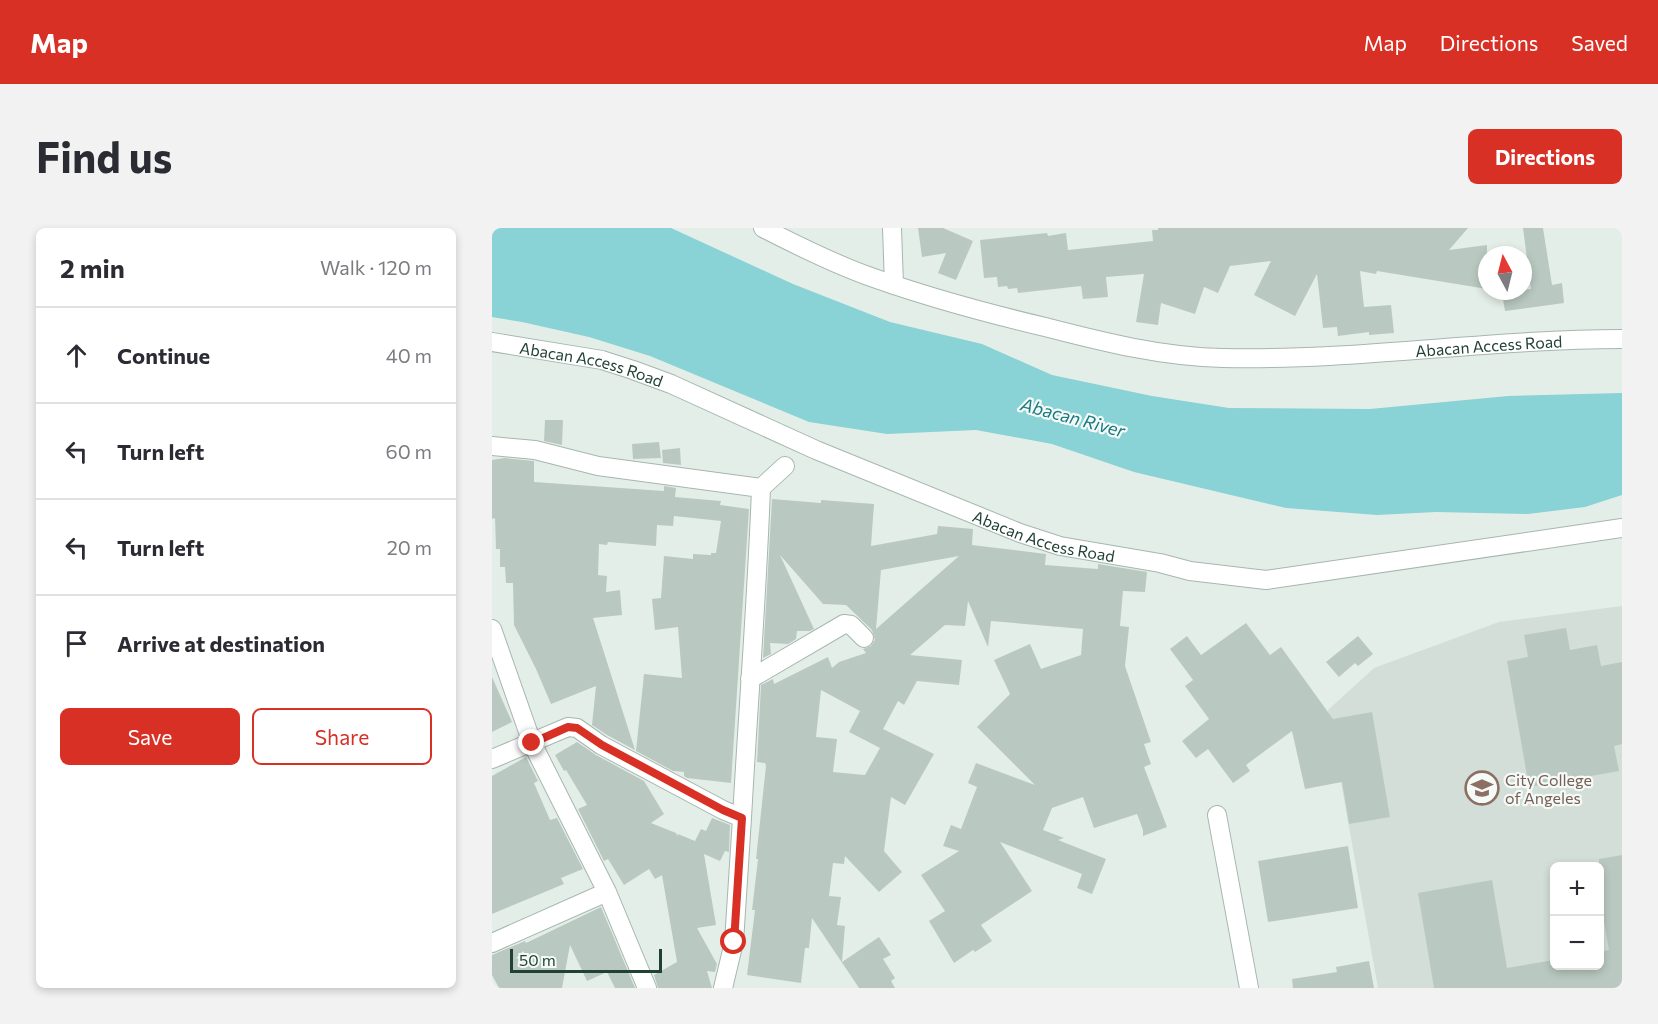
<!DOCTYPE html>
<html lang="en">
<head>
<meta charset="utf-8">
<style>
  body { margin:0; font-family:Commissioner,sans-serif; background:#f2f2f3; color:#2b2b33 }
  .controls { position:absolute; right:18px; bottom:18px; display:grid; overflow:hidden; border-radius:9px; box-shadow:0 3px 9px #0003 }
  .controls button { width:54px; height:54px; display:grid; place-items:center; padding:0; border:0; border-bottom:2px solid #e1e1e2; background:#fff; color:#2b2b33; font:30px sans-serif }
  .compass { position:absolute; left:986px; top:18px; width:54px; height:54px; border-radius:50%; background:#fff; box-shadow:0 3px 9px #0003; rotate:353deg }
  .scale { position:absolute; left:18px; bottom:15px; width:152px; box-sizing:border-box; padding-left:6px; border:3px solid #224135; border-top:0; font-size:16px; line-height:21px; white-space:nowrap; color:#224135; -webkit-text-stroke:4px #f4faf7; paint-order:stroke }
  .stop { position:absolute; width:18px; height:18px; margin:-14px; border:4px solid #d93025; border-radius:50%; background:#fff }
  .stop.end { background:#d93025; border-color:#fff; box-shadow:0 2px 6px #0008 }
  .list { margin:0; padding:0; list-style:none }
  h2 { display:flex; justify-content:space-between; align-items:center; height:78px; margin:0; padding:0 24px; font-size:26px }
  h2 small { font-size:20px; font-weight:400; color:#7c7c81 }
  .list li { display:grid; grid-template-columns:39px 1fr auto; gap:18px; align-items:center; box-sizing:border-box; height:96px; padding:0 24px; border-top:2px solid #e1e1e2 }
  .list b { display:block; font-size:22px; white-space:nowrap }
  .list em { font-size:20px; font-style:normal; color:#7c7c81 }
  .actions { display:flex; gap:12px; padding:18px 24px }
  .actions a { flex:1; padding:14px 0; border:2px solid #d93025; border-radius:9px; text-align:center; font-size:21px; color:#d93025 }
  .actions .main { background:#d93025; color:#fff }
  .icon { flex:none; width:33px; height:33px; fill:none; stroke:currentColor; stroke-width:2; stroke-linecap:round; stroke-linejoin:round }
  .map { position:relative; flex:none; width:1130px; height:760px; overflow:hidden; border-radius:9px }
  header { display:flex; align-items:center; gap:36px; box-sizing:border-box; height:84px; padding:0 30px; background:#d93025; color:#fff }
  header strong { font-size:28px }
  nav { display:flex; gap:33px; margin-inline-start:auto; font-size:21px }
  .intro { display:flex; align-items:center; justify-content:space-between; box-sizing:border-box; height:144px; padding:0 36px }
  h1 { margin:0; font-size:42px }
  .button { padding:15px 27px; border-radius:9px; background:#d93025; color:#fff; font-size:21px; font-weight:700 }
  main { display:flex; gap:36px; padding:0 36px }
  aside { flex:1; background:#fff; border-radius:9px; box-shadow:0 3px 9px #0003 }
  .map>svg:first-child { display:block }
</style>
</head>
<body>
<header>
<strong>Map</strong>
<nav><a>Map</a><a>Directions</a><a>Saved</a></nav>
</header>
<div class="intro"><h1>Find us</h1><a class="button">Directions</a></div>
<main>
<aside>
<h2>2 min<small>Walk · 120 m</small></h2>
<ul class="list">
<li><svg class="icon" aria-label="ahead" viewBox="0 0 24 24"><path d="M12 20V5M6 11l6-6 6 6"/></svg><div><b>Continue</b></div><em>40 m</em></li>
<li><svg class="icon" aria-label="left" viewBox="0 0 24 24"><path d="M17 20v-9H6M10 6l-5 5 5 5"/></svg><div><b>Turn left</b></div><em>60 m</em></li>
<li><svg class="icon" aria-label="left" viewBox="0 0 24 24"><path d="M17 20v-9H6M10 6l-5 5 5 5"/></svg><div><b>Turn left</b></div><em>20 m</em></li>
<li><svg class="icon" aria-label="arrive" viewBox="0 0 24 24"><path d="M6 21V4h12l-3 4 3 4H6"/></svg><div><b>Arrive at destination</b></div></li>
</ul>
<div class="actions"><a class="main">Save</a><a>Share</a></div>
</aside>
<div class="map">
<svg width="1130" height="760" viewBox="0 0 1130 760">
  <rect width="100%" height="100%" fill="#e4eee8"/>
  <!-- built -->
  <path fill="#d2ded7" fill-rule="evenodd" d="M1130 378V760H886L836 482 882 440 1007 394ZM1062 638H1108V738H1062Z"/>
  <!-- water -->
  <path fill="#89d2d5" d="M0 0H179L301 56 398 94 490 116 560 147 660 168 737 180 878 181 1016 168 1130 165V267L1093 279 1036 286 944 284 885 287 794 280 642 244 560 216 484 202 395 206 317 194 158 128 97 109 30 94 0 89Z"/>
  <!-- building -->
  <path fill="#b9c9c1" fill-rule="evenodd" d="M426 0H451L481 13 464 52 446 45 454 25 430 29Z
    M666 0H976L957 22 995 17V61L885 43 884 46 868 43 872 79 899 77 902 105 877 107V104L846 108 845 99 831 100 825 46 803 88 762 67 779 33 738 38 726 65 712 59 703 86 669 75 666 97 644 94 652 46 614 49 616 69 591 71 589 58 526 65 525 60 516 61 515 58 506 59 505 49 492 50 488 12 555 5 556 8 574 5 576 22 661 13 660 2H666Z
    M1031 0H1051L1060 57 1070 55 1072 75 1013 83 1010 65 1039 61Z
    M53 192H71L70 217 52 213Z
    M167 214 169 230 141 231 140 216Z
    M188 220 189 237 171 235 170 222Z
    M12 230 42 233V254L172 263V258L184 260 183 269 229 273 228 277 257 281 239 555 195 550 192 548V544L181 543 144 523 152 446 190 450 186 399 163 402 160 371 169 370 172 328 201 331V326L219 327V325H224L229 293 182 288 181 298 165 297 164 318 116 314 115 317 107 316 106 347 115 348 114 364 128 362 130 387 101 390 143 522 115 507 100 497 104 458 59 476 44 441 22 397 21 355H14L13 339H8V321H4L3 290 0 291V232Z
    M280 271 329 275V272L382 276 379 318 445 306 446 298 481 301 480 317 554 326 553 337 606 341V336L655 344 653 364 631 363 628 398 637 399 633 438 659 514 652 516 659 536 652 539 675 599 651 608V602L645 586 602 600 591 569 560 580 551 602 572 610 566 612 614 631 600 666 585 660 590 646 508 614 540 663 489 697 500 713 483 724 481 722 462 735 437 693 453 683 429 647 467 623 451 618 459 597 469 601 485 559 476 555 484 535 543 557 485 499 518 466 502 432 538 416 549 441 589 427 591 401 499 393 496 419 476 373 473 398 453 397 418 427 470 432 467 457 425 453 412 477 406 473 391 501 442 526 413 577 399 569 392 623 410 644 387 664 353 628 352 636 341 635 337 668 349 669 345 697 353 698 350 734 387 709 399 727 391 731 403 750 399 753 403 760H367L320 690 317 720H313L309 755 255 747 263 682H260L266 631H264L274 538 273 535 265 534 269 457 281 451 282 456 336 429 340 440 347 434 374 425 371 421 379 418 383 412 380 402 354 377 331 376 288 327 322 401 318 403H305L304 411 296 416 278 415 279 426 271 430ZM467 328 384 401 389 342ZM329 462 368 483 357 504 388 520 373 547 341 544 345 511 324 509Z
    M754 395 778 427 789 419 841 491 880 484 898 589 857 596 850 554 813 561 800 503 754 537 758 543 741 555 716 521 704 530 690 513 717 491 693 458 701 452 678 421 695 408 709 427Z
    M1074 400 1078 422 1105 417 1109 438 1130 434V516L1122 518 1127 543 1037 559 1015 433 1036 429 1032 407Z
    M866 408 881 426 866 438 863 435 847 449 834 434Z
    M0 449 20 494 0 504Z
    M85 514 104 527 152 553 172 586 159 595 184 605 186 608V606L203 613 209 601 214 603 220 590 238 597 237 624 233 623 228 633 212 626 224 697 205 700 225 736 223 744 215 743 220 760H166L162 747 185 734 170 647 163 651 157 641 132 657 116 631 112 633 86 581 95 577 74 542 72 543 63 527Z
    M34 529 46 553 42 555 58 592 65 590 91 641 69 650 72 656 0 686V548Z
    M856 618 866 680 776 694 766 633Z
    M1130 627V760H942L926 665 1000 652 1015 740 1062 732V738H1107V724L1117 722 1107 666V631Z
    M109 679 143 760H123L115 744 95 753 78 717 70 760H7L0 747V727L33 713 34 715Z
    M877 733 882 760H801L800 751 845 744 844 739Z"/>
  <g fill="none" stroke-linecap="round" stroke-linejoin="round">
    <defs>
      <path id="minor" d="M400 0 402 57
        M0 218 43 222 106 238 269 260 293 238
        M0 401 40 515 115 664 155 760
        M258 451 352 396 359 397 372 410
        M0 531 76 499 85 500 109 517 231 582 250 590 242 714 231 760
        M725 587 757 760
        M250 590C256 480 265 370 269 260
        M0 715 115 664"/>
      <g id="tertiary">
        <path id="s1" d="M271 0C306 18 342 36 379 49 435 69 494 85 553 99 611 114 671 129 731 130 865 133 997 111 1130 111"/>
        <path id="s2" d="M0 114 110 132 141 142 179 156 324 222 528 305 568 318 668 335 698 343 774 352 1130 300"/>
      </g>
    </defs>
    <!-- minor casing -->
    <use href="#minor" stroke="#a6b7af" stroke-width="20"/>
    <!-- tertiary casing -->
    <use href="#tertiary" stroke="#a6b7af" stroke-width="20"/>
    <!-- minor -->
    <use href="#minor" stroke="#fff" stroke-width="18"/>
    <!-- tertiary -->
    <use href="#tertiary" stroke="#fff" stroke-width="18"/>
  </g>
  <g fill="none" stroke-linecap="round" stroke-linejoin="round">
    <!-- route -->
    <path stroke="#d93025" stroke-width="8" d="M40 515 76 499 85 500 110 517 231 582 250 590 242 714"/>
  </g>
  <!-- icons -->
  <defs>
    <symbol id="university-ring" viewBox="-11 -11 22 22"><circle r="9.5" fill="#f4faf7" stroke="#8d6e63" stroke-width="1.5"/><path d="M0-5L7-2L0 1L-7-2ZM-4 1L0 2.5L4 1V4Q0 6-4 4Z" fill="#8d6e63"/></symbol>
  </defs>
  <g fill-rule="evenodd">
    <use href="#university-ring" x="971" y="541" width="38" height="38"/>
  </g>
  <g text-anchor="middle" dominant-baseline="central" stroke-width="4.5" stroke-linejoin="round" paint-order="stroke">
    <!-- street labels -->
    <g font-size="16" fill="#224135" stroke="#f4faf7">
      <text stroke="none"><textPath href="#s1" startOffset="747">Abacan Access Road</textPath></text>
      <text stroke="none"><textPath href="#s2" startOffset="102">Abacan Access Road</textPath></text>
      <text stroke="none"><textPath href="#s2" startOffset="588">Abacan Access Road</textPath></text>
    </g>
    <!-- education labels -->
    <g font-size="16" fill="#785e54" stroke="#f4faf7" text-anchor="start">
      <text x="1013" y="551">City College<tspan x="1013" dy="18">of Angeles</tspan></text>
    </g>
    <!-- water labels -->
    <g font-size="18" font-style="italic" fill="#197a80" stroke="#f4faf7">
      <text transform="translate(581 189) rotate(15)">Abacan River</text>
    </g>
  </g>
</svg>
<div class="controls">
<button>+</button>
<button>−</button>
</div>
<svg class="compass" viewBox="-18 -18 36 36"><path d="M0-13l5 13h-10z" fill="#e53935"/><path d="M0 13l5-13h-10z" fill="#7c7c81"/></svg>
<div class="scale">50 m</div>
<div class="stop" style="left:242px;top:714px"></div>
<div class="stop end" style="left:40px;top:515px"></div>
</div>
</main>
</body>
</html>
